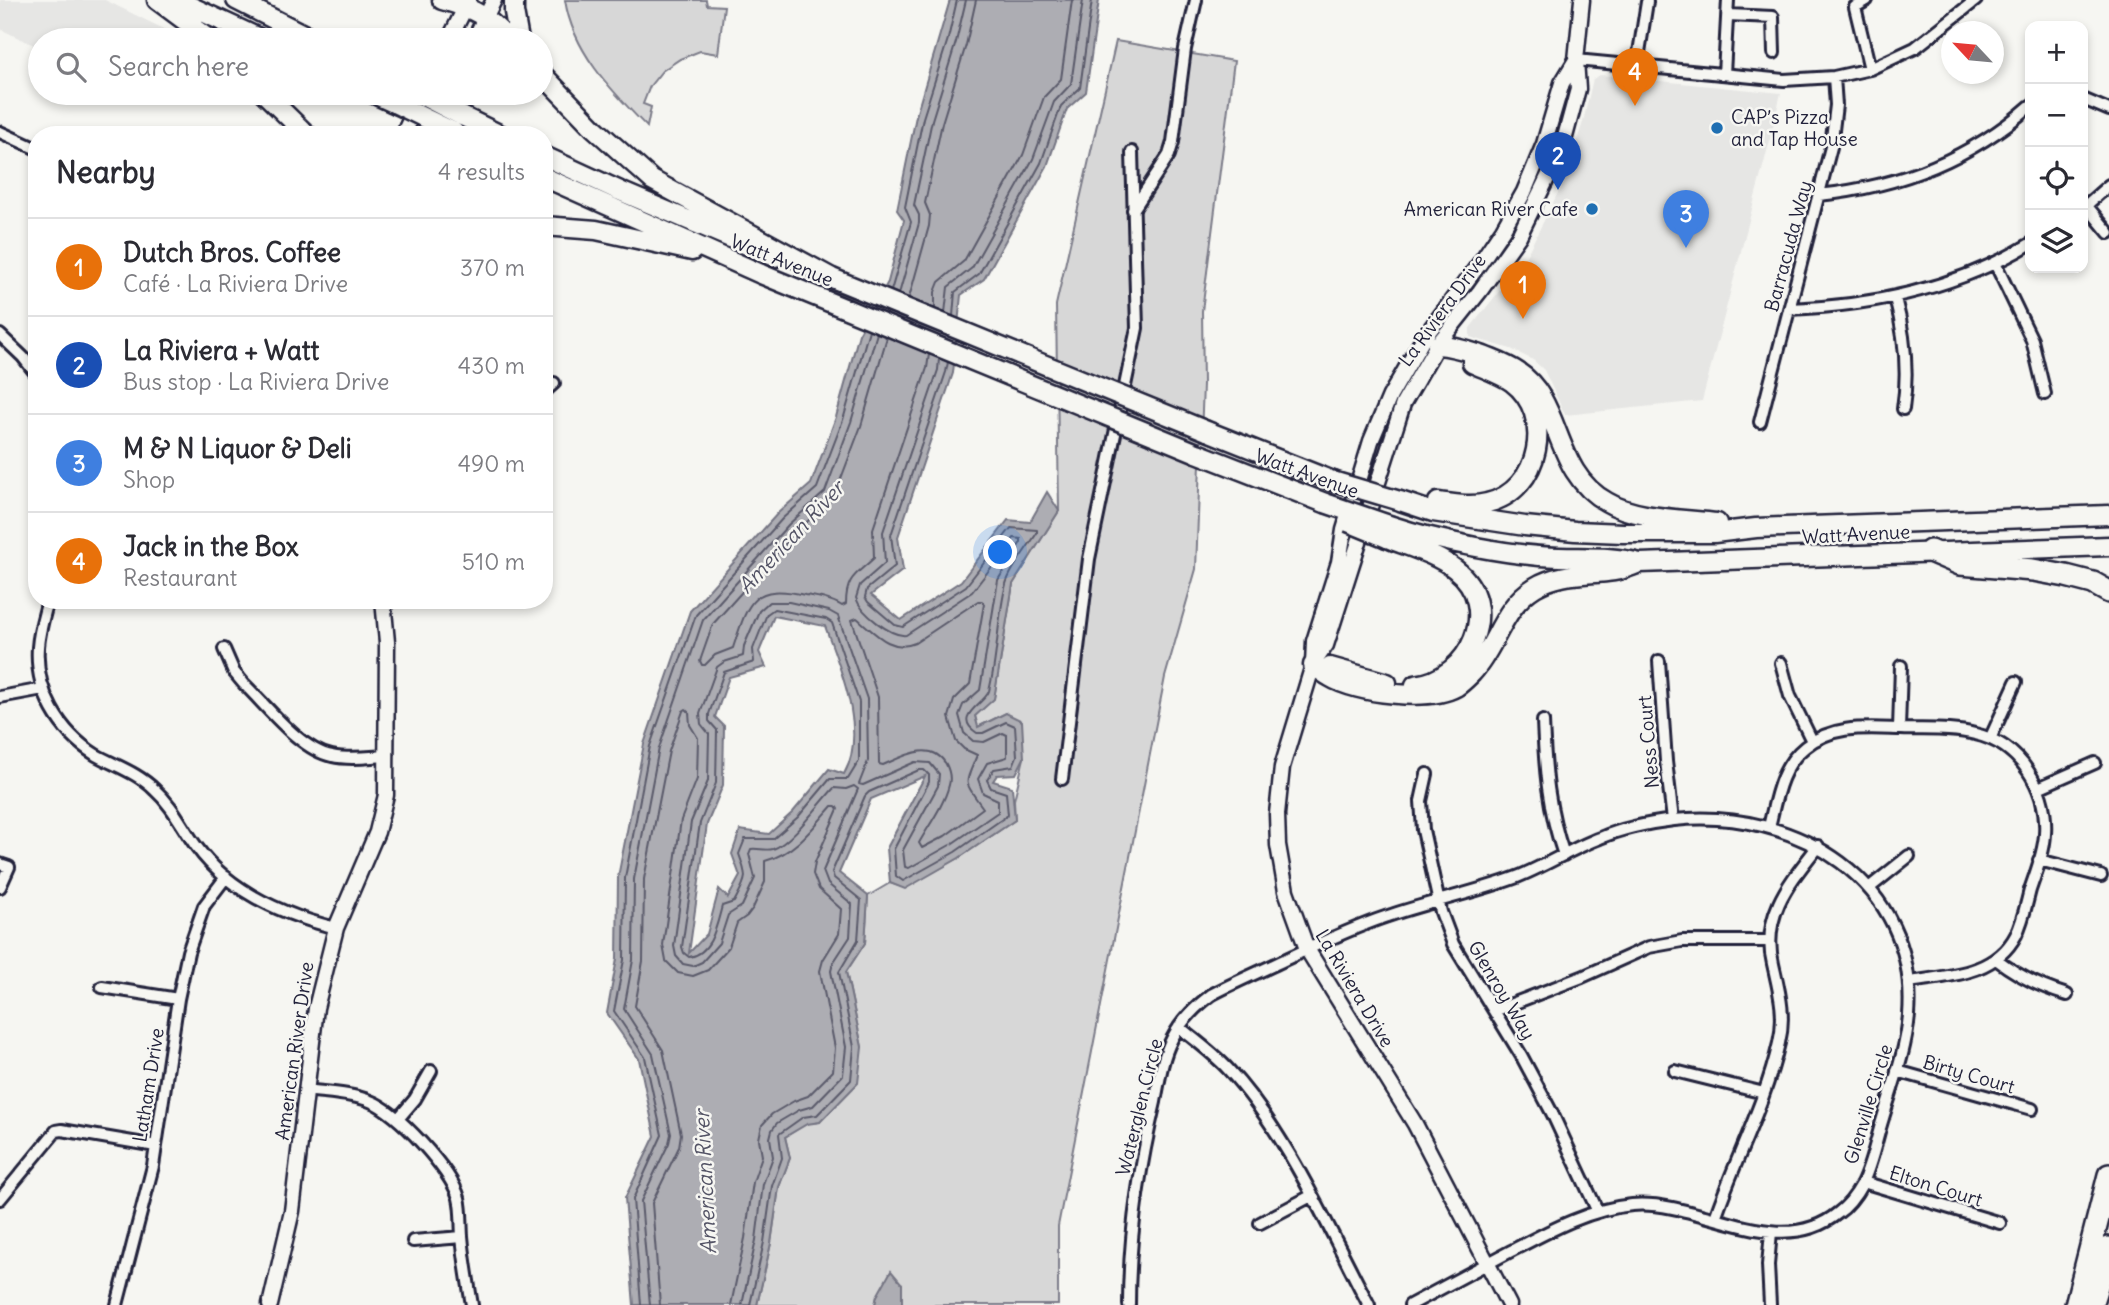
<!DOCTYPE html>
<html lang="en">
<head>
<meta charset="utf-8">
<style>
  body { margin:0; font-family:Delius,sans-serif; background:#f7f7f7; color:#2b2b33 }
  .controls { position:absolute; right:21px; top:21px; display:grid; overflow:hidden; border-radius:14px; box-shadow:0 4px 10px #0003 }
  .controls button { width:63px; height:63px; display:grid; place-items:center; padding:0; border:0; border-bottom:2px solid #e1e1e2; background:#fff; color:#2b2b33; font:35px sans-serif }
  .compass { position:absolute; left:1941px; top:21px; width:63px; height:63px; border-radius:50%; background:#fff; box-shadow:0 4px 10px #0003; rotate:296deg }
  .you { position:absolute; left:1001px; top:553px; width:24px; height:24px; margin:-18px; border:5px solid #fff; border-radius:50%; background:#1a73e8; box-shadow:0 0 0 10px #1a73e833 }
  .badge { display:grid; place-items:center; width:46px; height:46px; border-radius:50%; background:#2563eb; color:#fff; font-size:23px; font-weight:700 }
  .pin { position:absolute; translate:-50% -58px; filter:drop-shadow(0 2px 4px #0008) }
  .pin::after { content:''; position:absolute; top:37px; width:24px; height:21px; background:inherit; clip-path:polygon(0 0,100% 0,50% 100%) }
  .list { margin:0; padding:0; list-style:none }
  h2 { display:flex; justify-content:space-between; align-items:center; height:91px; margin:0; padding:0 28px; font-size:30px }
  h2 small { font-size:23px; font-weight:400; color:#7c7c81 }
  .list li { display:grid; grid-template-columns:46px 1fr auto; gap:21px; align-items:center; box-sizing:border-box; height:98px; padding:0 28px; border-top:2px solid #e1e1e2 }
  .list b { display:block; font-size:26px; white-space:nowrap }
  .list p { margin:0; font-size:23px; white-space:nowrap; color:#7c7c81 }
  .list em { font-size:23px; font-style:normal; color:#7c7c81 }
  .icon { flex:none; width:38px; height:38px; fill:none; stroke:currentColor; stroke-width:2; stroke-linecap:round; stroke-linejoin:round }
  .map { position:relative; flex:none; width:2109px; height:1305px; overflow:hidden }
  .search { position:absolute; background:#fff; box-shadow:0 4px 10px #0003; left:28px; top:28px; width:525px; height:77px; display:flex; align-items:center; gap:18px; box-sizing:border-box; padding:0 24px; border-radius:38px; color:#7c7c81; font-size:26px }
  .panel { position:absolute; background:#fff; box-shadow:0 4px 10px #0003; left:28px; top:126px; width:525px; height:483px; border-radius:28px }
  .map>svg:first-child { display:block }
</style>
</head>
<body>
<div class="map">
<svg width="2109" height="1305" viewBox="0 0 2109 1305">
  <rect width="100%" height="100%" fill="#f6f6f2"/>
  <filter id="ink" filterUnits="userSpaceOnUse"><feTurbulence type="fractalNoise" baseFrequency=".0143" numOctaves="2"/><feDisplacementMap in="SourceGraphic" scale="14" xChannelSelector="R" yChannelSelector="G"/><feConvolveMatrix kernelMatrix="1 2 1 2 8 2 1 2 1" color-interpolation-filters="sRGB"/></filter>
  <g filter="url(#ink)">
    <!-- built -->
    <path fill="#e6e6e4" d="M0 0H105L178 36 176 40H40V48L0 29Z
      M1600 75 1781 93 1771 136 1702 401 1565 415 1544 370 1533 360 1511 349 1470 337V328L1524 260 1564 181 1583 122 1593 79Z"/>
    <!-- green -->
    <path fill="#d7d7d7" stroke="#7c7c89" stroke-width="2" d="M565 0H706L707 5 724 6 718 54 700 51 680 59 662 71 650 86 643 104 651 107 647 127C612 91 573 52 565 0Z
      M1116 41 1234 61 1202 311 1203 384 1196 569 1165 677 1058 1226V1305H902V1284L877 1296 875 1305H757L771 1243 779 1187 790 1158 785 1137 807 1123 820 1122 862 1047 846 972 865 943 868 896 890 883 905 888 959 858 1015 820 1014 800 1024 758 1006 713 978 727 975 716 994 698 1013 584 1059 511 1056 305Z"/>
    <!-- water -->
    <path fill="#adadb3" stroke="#757583" stroke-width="2" fill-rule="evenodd" d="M950 0H1099L1086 92 1067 109 1047 166 984 279 961 295 953 373 898 537 903 570 871 595 901 620 961 581 1008 520 1030 522 1047 492 1059 511 1013 584 994 699 975 716 978 727 1006 713 1022 721 1024 758 1016 774 997 775 993 781 1012 787 1015 820 959 858 905 889 890 883 887 848 925 776 871 799 839 873 868 896 865 943 846 972 862 1047 858 1083 820 1122 807 1124 785 1137 790 1158 779 1187 771 1243 757 1305H634L625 1198 655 1136 639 1059 607 1013 617 959 618 877 644 744 690 611 778 513 811 484 836 417 859 334 888 282 904 220 897 210 916 116ZM774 616 825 626C840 668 868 732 844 774L829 769 793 812 769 834 740 830 732 854 740 876 728 898 719 889 707 934 689 953 707 824 723 785 724 726 715 717 729 677 766 667 759 652Z
      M891 1271 902 1284V1305H875L877 1296Z"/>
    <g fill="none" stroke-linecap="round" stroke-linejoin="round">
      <!-- shore -->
      <path stroke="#5a5a6b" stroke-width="2" d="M891 291 911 222 905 207 923 118 948 39 957 0
        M899 294 919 223V215L914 205 932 120 956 42 966 0
        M909 298 929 226 930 215 925 203 942 123 966 45 976 0
        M935 309V292L939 282 964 261 1023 155 1044 97 1061 79 1072 0
        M945 313 948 287 972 268 1033 159 1054 102 1071 84 1083 0
        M953 316 955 292 979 274 1041 163 1061 106 1080 88 1092 0
        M887 337 861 426 834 497 796 532 713 624 700 661 702 665H705L715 655 733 648C748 602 752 583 805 595 817 597 831 599 842 606L846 604C846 577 856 575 874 558L873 529 927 368 929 354
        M978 601H982L984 604 970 684 954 700 949 717 956 741 964 749 977 755C964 787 963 780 983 808L945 836 922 848 919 843C929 825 944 805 949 785 951 778 949 770 946 764 931 739 902 757 883 765L879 764 878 697 852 620 857 618C875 633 891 653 915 643Z
        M774 609 826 619 832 623 859 702V761L848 779H830L798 817 773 839H745L739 854C748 879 747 878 734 902L722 906C717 924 712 954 689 957L684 953 682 947 700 823 716 783 717 730 709 721V714L724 672 754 662 753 649 767 614Z
        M641 1305 633 1199 662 1135 645 1057 614 1011 624 960 625 878 650 746 696 615 783 518 817 488 843 420 869 330
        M650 1305 641 1201 669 1143 671 1134 653 1054 624 1009 633 960 634 879 659 748 703 620 789 524 825 492 851 422 877 333
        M660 1305 652 1203 679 1147 681 1134 663 1050 635 1006 643 961 644 879 669 751 683 711 686 709 689 712 690 725 698 738 697 779 681 820 663 945 666 961 678 973 693 976 708 970 729 947 737 923 747 916 753 908 765 882V861C794 854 813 828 832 806H836L838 809 815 862 813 874 819 889 841 909 839 934 823 960 820 971 835 1048 833 1071 808 1096 794 1101 772 1114 762 1125 759 1139 762 1156 753 1182 745 1238 731 1305
        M742 1305 756 1240 763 1184 773 1157 770 1138 772 1130 777 1123 799 1110 813 1106 843 1075 846 1047 831 971 833 963 850 937 852 904 828 884 823 871 858 789 854 786 846 789 834 788C820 803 791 843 773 849 766 851 758 848 751 849L749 854 755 878 742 906 728 915 719 943 702 962 693 966 683 964 676 956 674 946 691 822 708 781 709 734 701 724 700 714 717 667 724 662 743 656 744 646 759 611 769 602H789L829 611 838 616 867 699 868 761 859 784 863 785 915 762 930 763 939 774 938 786 903 850 905 867 909 868 950 845 998 812V800L983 793 978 779 987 763 1007 757V735L1003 733 984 742 973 741 964 733 959 715 963 705 980 690 998 580 1021 542V539L1014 538 972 592 906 635C891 637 861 613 856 598L860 585 885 563 883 532 938 370 939 359
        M750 1305 764 1242 772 1186 782 1158 779 1134 803 1117 817 1115 851 1080 854 1047 839 972 858 940 861 900 834 878 832 872 865 796 869 792 919 770H924L929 775V782L894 849 896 876 903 881 955 852 1008 815 1006 793 991 788 987 780 994 769 1013 766 1017 756 1015 726 1006 722 983 733H977C951 716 985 704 989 691 998 656 997 619 1006 584 1011 567 1027 549 1037 533V530L1011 528 966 586 903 627 895 625 868 602 865 597 867 589 895 566 891 535 946 372 948 362"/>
      <defs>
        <path id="minor" d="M1867 0 1855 7 1870 69
          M1728 15 1773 17 1774 53
          M1576 60 1784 80 1834 77 1870 69 1915 48 1976 0
          M1637 65 1647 2
          M1724 74 1728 0
          M2083 99 2109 110
          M0 132 37 149
          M1819 195C1898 187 1970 159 2030 106
          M2086 205 2109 233
          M2083 208 2109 185
          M1133 210 1169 155 1173 142 1185 49 1196 0
          M1995 263 2032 340 2045 394
          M1895 298C1905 335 1909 370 1903 409
          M1789 309C1874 306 1957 288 2030 244
          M0 335 23 357 37 375
          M544 392 554 383
          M1760 422 1831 147 1836 105 1834 77
          M48 600C44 616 39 631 38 647 35 691 59 732 96 755 116 766 138 773 155 790 173 806 182 827 196 846 229 892 283 915 336 928
          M224 649 234 672 244 684C267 706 300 750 332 756 349 760 369 757 387 756
          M1659 661 1666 761 1673 820
          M1781 663 1790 696 1812 741
          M0 697 43 689
          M1543 721C1545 770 1548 809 1564 855
          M1899 729 1901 666
          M1990 739 2016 682
          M1427 774 1421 801 1423 830 1441 912 1453 944 1521 1055 1552 1113 1598 1212
          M1062 779 1089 559 1137 328 1132 152
          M2038 788 2095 763
          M1769 827C1776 798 1780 767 1805 747 1833 724 1868 728 1901 729 1926 730 1952 728 1975 734 2020 744 2048 789 2045 834 2044 853 2036 872 2030 890 2026 905 2023 921 2016 935 1995 975 1948 976 1909 982
          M2039 860 2101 876
          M0 864 9 867 0 887
          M1869 888 1909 856
          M1996 959C2018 976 2040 987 2067 995
          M102 987 178 999
          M1494 1011 1582 977 1649 947 1682 941H1770
          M1179 1027C1195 1040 1213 1053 1228 1069 1286 1131 1329 1230 1369 1305
          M1675 1071 1764 1093
          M1897 1071 2032 1109
          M306 1090C327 1093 350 1093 370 1101 397 1111 451 1170 459 1198 462 1210 461 1223 462 1236 464 1259 468 1282 472 1305
          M398 1119 415 1099 431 1071
          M1863 1182 2000 1223
          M0 1199 56 1131 62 1130 156 1146
          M1715 1218C1735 1159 1765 1104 1779 1043 1786 1015 1779 991 1773 964 1761 915 1790 882 1818 846
          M1260 1223 1311 1196
          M413 1241 462 1237
          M117 1305 153 1166 178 999 188 952 204 906 226 877
          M1129 1305C1129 1235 1139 1169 1155 1102 1159 1081 1162 1058 1172 1039 1181 1021 1195 1007 1211 995 1233 983 1257 973 1280 962 1314 946 1349 929 1385 917 1428 902 1474 893 1517 877 1545 866 1571 849 1600 838 1623 828 1649 823 1674 820 1795 807 1919 881 1909 1015 1906 1050 1893 1085 1883 1118 1876 1140 1872 1164 1862 1184 1856 1195 1848 1206 1838 1213 1778 1262 1700 1199 1632 1205 1589 1209 1549 1231 1511 1251 1477 1269 1444 1287 1410 1305
          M1770 1305 1768 1265 1771 1232"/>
        <path id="tertiary" d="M449 40 469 0
          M474 40 494 0
          M403 135 418 103
          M427 135 448 93
          M1313 664 1326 645 1403 404 1437 345 1480 291 1519 236 1562 148 1578 89 1576 60 1582 0
          M270 1305 292 1211 316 1008 336 928 377 832 386 795 387 642 383 600
          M1509 1305 1415 1124 1307 949 1286 891 1278 845 1277 814 1282 767 1313 665 1314 641 1339 562 1344 530 1371 441 1390 396 1423 339 1480 263 1503 229 1524 192 1544 144 1562 83 1576 60"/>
        <path id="primary" d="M157 0 211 40
          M177 0 263 40
          M236 0 315 40
          M442 0C476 9 485 15 509 40
          M514 0V12L519 40
          M541 73 594 128 652 180 832 278
          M264 93 307 135
          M372 93 396 104
          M462 116 501 135
          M544 156 620 191 775 257
          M544 177 761 274
          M544 226 596 230 692 251
          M1437 345C1454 346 1468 351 1484 356 1496 361 1508 365 1518 372 1563 401 1552 472 1607 502 1635 519 1685 519 1717 523
          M1207 431 1333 481
          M1197 453 1325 503
          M1400 501 1433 512 1525 526 1575 531 1623 533H1714L1756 528 2109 515
          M1438 502C1454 504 1472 507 1487 503 1541 491 1555 414 1512 382 1500 374 1485 369 1472 363
          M1392 526C1437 541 1512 556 1559 557 1587 558 1612 556 1640 563L2109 546
          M1387 538C1409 547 1436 554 1455 569 1503 606 1470 679 1415 685
          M1313 665C1318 669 1324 674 1330 677 1356 693 1429 702 1456 687 1461 684 1468 677 1472 673 1497 646 1502 607 1535 587 1560 572 1587 575 1614 571 1623 570 1631 566 1640 563
          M1330 667 1387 683"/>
        <path id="motorway" d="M1930 551 1960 564 2033 570 2066 576 2093 583 2109 592
          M2076 1305 2109 1175
          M2091 1305 2109 1248"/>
      </defs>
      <!-- minor casing -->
      <use href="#minor" stroke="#22223b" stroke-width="16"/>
      <!-- tertiary casing -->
      <use href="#tertiary" stroke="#22223b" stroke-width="19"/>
      <!-- primary casing -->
      <use href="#primary" stroke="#22223b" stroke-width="23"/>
      <!-- motorway casing -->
      <use href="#motorway" stroke="#22223b" stroke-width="26"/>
      <!-- minor -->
      <use href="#minor" stroke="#f6f6f2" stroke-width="10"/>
      <!-- tertiary -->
      <use href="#tertiary" stroke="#f6f6f2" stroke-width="14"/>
      <!-- primary -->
      <use href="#primary" stroke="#f6f6f2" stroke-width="18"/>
      <!-- motorway -->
      <use href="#motorway" stroke="#f6f6f2" stroke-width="21"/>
      <defs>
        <path id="primary-bridge" d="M417 93 462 116
          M396 104 454 132
          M761 274 1197 453
          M832 278 1207 431
          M1333 481 1400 501
          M1325 503 1392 526
          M1348 522 1387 538"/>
      </defs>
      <!-- primary-bridge casing -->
      <use href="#primary-bridge" stroke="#22223b" stroke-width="23" stroke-linecap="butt"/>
      <!-- primary-bridge -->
      <use href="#primary-bridge" stroke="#f6f6f2" stroke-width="18"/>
    </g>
  </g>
  <!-- markers -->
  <g fill="#1f6fb2" stroke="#f6f6f2" stroke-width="2.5">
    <circle cx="1717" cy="128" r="7"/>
    <circle cx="1592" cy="209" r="7"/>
  </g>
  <g text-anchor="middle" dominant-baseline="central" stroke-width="5" stroke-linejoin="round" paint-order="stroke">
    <!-- poi labels -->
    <g font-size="19" fill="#22223b" stroke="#f6f6f2" text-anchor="start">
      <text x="1731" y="117">CAP’s Pizza<tspan x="1731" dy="22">and Tap House</tspan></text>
      <text x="1578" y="209" text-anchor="end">American River Cafe</text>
    </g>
    <!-- street labels -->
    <g font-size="19" fill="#22223b" stroke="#f6f6f2">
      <text transform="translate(1788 246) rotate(-75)">Barracuda Way</text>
      <text transform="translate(782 260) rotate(22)">Watt Avenue</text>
      <text transform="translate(1442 310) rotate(-54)">La Riviera Drive</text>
      <text transform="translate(1307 473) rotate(20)">Watt Avenue</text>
      <text transform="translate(1856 534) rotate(-3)">Watt Avenue</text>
      <text transform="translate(1648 742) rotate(-95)">Ness Court</text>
      <text transform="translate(1355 988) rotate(59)">La Riviera Drive</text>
      <text transform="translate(1502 990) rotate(59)">Glenroy Way</text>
      <text transform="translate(294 1051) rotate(-82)">American River Drive</text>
      <text transform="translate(1969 1074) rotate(16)">Birty Court</text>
      <text transform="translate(148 1085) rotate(-81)">Latham Drive</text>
      <text transform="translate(1868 1104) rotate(-73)">Glenville Circle</text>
      <text transform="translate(1139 1107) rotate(-76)">Waterglen Circle</text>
      <text transform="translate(1936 1186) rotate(17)">Elton Court</text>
    </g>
    <!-- water labels -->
    <g font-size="21" font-style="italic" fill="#535365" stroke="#f6f6f2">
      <text transform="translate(791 537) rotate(-47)">American River</text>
      <text transform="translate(705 1182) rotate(-93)">American River</text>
    </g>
  </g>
</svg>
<div class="controls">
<button>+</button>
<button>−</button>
<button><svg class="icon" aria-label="locate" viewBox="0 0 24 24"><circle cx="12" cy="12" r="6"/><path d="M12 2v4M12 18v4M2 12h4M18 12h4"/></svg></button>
<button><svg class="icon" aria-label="layers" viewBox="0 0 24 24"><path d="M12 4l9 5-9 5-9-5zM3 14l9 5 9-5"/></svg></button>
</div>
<svg class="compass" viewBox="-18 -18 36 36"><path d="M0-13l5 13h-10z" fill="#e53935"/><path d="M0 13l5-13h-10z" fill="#7c7c81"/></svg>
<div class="you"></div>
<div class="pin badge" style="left:1523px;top:319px;background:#e8710a">1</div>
<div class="pin badge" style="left:1558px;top:190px;background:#1a4fb4">2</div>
<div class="pin badge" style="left:1686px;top:248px;background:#3f7fe0">3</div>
<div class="pin badge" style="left:1635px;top:106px;background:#e8710a">4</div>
<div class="search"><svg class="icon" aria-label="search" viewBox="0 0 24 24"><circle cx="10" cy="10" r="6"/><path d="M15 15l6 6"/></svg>Search here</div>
<section class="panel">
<h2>Nearby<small>4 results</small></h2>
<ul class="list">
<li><span class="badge" style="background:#e8710a">1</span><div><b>Dutch Bros. Coffee</b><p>Café · La Riviera Drive</p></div><em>370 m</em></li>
<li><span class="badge" style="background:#1a4fb4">2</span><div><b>La Riviera + Watt</b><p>Bus stop · La Riviera Drive</p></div><em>430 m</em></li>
<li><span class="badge" style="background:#3f7fe0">3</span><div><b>M &amp; N Liquor &amp; Deli</b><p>Shop</p></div><em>490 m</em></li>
<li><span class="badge" style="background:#e8710a">4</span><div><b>Jack in the Box</b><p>Restaurant</p></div><em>510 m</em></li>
</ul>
</section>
</div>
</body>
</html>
